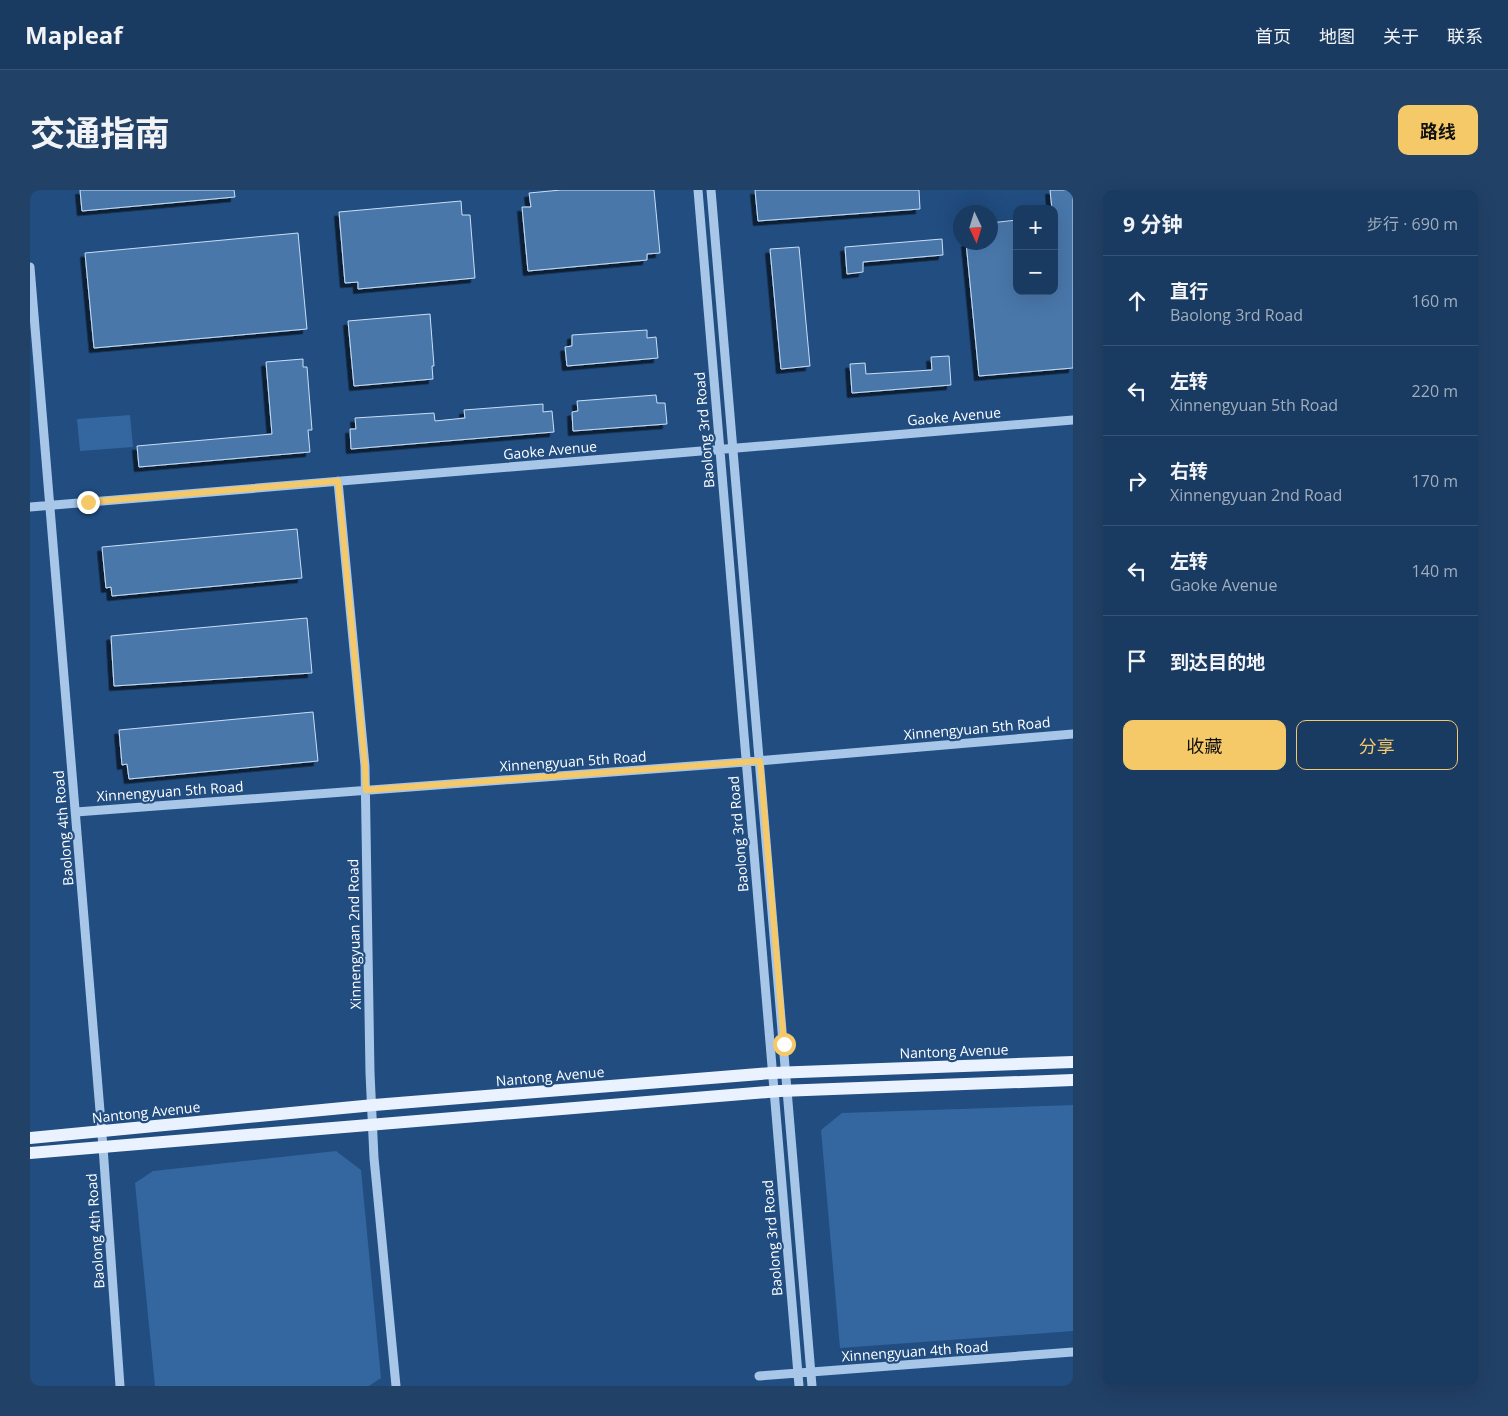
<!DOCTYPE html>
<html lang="zh">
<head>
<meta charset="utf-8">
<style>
  body { margin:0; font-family:"Open Sans","Noto Sans SC",sans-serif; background:#224167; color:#f1f3f6 }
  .controls { position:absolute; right:15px; top:15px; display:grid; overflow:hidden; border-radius:10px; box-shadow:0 5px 20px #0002 }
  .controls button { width:45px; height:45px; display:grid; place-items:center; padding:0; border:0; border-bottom:1px solid #375476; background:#193a61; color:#f1f3f6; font:25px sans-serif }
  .compass { position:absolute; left:923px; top:15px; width:45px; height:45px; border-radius:50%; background:#193a61; box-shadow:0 5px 20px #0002; rotate:176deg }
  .stop { position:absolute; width:15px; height:15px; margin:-11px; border:4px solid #f5c868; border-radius:50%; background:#fff }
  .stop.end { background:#f5c868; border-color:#fff; box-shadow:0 1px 5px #0008 }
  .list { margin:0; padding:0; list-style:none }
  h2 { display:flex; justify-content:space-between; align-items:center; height:65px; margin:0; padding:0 20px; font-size:21px }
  h2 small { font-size:16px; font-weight:400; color:#9fadbd }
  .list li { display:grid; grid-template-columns:32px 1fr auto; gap:15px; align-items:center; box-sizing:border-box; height:90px; padding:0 20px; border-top:1px solid #375476 }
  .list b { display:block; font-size:19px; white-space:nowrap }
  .list p { margin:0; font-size:16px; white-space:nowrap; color:#9fadbd }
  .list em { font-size:16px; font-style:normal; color:#9fadbd }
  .actions { display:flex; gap:10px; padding:15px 20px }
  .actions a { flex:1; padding:11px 0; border:1px solid #f5c868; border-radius:10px; text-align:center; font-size:18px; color:#f5c868 }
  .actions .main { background:#f5c868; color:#111 }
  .icon { flex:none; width:28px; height:28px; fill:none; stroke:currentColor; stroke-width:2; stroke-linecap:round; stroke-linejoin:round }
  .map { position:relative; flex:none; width:1043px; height:1196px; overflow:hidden; border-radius:10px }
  header { display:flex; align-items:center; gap:30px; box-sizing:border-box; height:70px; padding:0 25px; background:#193a61; border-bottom:1px solid #375476 }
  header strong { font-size:24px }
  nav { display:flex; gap:28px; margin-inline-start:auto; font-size:18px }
  .intro { display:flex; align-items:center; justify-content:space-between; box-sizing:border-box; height:120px; padding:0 30px }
  h1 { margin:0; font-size:35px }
  .button { padding:12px 22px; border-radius:10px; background:#f5c868; color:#111; font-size:18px; font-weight:700 }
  main { display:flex; gap:30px; padding:0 30px }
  aside { flex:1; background:#193a61; border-radius:10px; box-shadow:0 5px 20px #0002 }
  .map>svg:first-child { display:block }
</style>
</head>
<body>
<header>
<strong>Mapleaf</strong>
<nav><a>首页</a><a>地图</a><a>关于</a><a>联系</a></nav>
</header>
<div class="intro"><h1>交通指南</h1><a class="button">路线</a></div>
<main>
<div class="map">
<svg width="1043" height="1196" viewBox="0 0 1043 1196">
  <defs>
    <filter id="shadow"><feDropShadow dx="-4.5" dy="4.5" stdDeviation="0" flood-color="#0009"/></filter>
  </defs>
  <rect width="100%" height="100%" fill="#214d81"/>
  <!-- green -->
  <path fill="#34679f" d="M100 225 103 257 50 261 47 229Z
    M1043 915V1141L810 1158 791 940 812 923Z
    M306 961 331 980 351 1188 339 1196H125L105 993 123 981Z"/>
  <!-- building -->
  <path fill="#4977aa" stroke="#cadff6" filter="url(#shadow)" d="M50 0H204L205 7 52 21Z
    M531 0H624L630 63 617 64V70L498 81 492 17H501L499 3Z
    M725 0H889L890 19 728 31Z
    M1020 0H1043V178L949 186 936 52H960V33L987 30V101H1024V19H1022Z
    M431 11 432 25H440L445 88 328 99V92L315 93 309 22Z
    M268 43 277 139 64 158 55 63Z
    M912 49 913 65 833 72V82L817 84 815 57Z
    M769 57 780 176 751 179 740 59Z
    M400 124 404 176H402L403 189 324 196 318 131Z
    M617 140V148L626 147 628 168 537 176 535 157 542 156V145Z
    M919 166 921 195 822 203 820 174 835 173 836 184 902 180 901 167Z
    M273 169V177H277L282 240H278L280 262 109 277 107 256 242 244 236 172Z
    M626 205 627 213H635L637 234 543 241 542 222 548 221 547 211Z
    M513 214V222L522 221 524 242 321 259 320 239H326L325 228 404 223 405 231 435 228 434 220Z
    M267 339 272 388 82 406 81 397 76 398 72 357Z
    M277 428 282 483 84 496 81 446Z
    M283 522 288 571 99 589 97 574 92 575 89 540Z"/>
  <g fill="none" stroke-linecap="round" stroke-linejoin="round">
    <!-- minor -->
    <path stroke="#a7c6e8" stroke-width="9" d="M668 0 769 1196
      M681 0 782 1196
      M0 77 73 957 90 1196
      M308 291 335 576 340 883 344 968 366 1196
      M0 317 1043 230
      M46 622 716 572 1043 544
      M729 1186 1043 1162"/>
    <!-- major -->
    <path stroke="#e9f2fe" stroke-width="12" d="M0 948 344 915 742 883 1043 872
      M0 963 750 901 1043 890"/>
  </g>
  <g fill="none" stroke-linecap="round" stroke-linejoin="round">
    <!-- route -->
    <path stroke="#f5c868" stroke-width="6" d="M58 312 308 291 335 576 336 600 730 571 754 854"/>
  </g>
  <g text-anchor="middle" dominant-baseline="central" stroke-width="4.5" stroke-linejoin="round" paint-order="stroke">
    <!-- street labels -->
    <g font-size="14" fill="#fff" stroke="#214d81">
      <text transform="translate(924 226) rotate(-5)">Gaoke Avenue</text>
      <text transform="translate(674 240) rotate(-95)">Baolong 3rd Road</text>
      <text transform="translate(520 260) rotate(-5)">Gaoke Avenue</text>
      <text transform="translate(947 538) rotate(-5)">Xinnengyuan 5th Road</text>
      <text transform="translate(543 571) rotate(-4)">Xinnengyuan 5th Road</text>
      <text transform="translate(140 601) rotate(-4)">Xinnengyuan 5th Road</text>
      <text transform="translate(33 638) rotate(-95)">Baolong 4th Road</text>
      <text transform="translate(708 644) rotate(-95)">Baolong 3rd Road</text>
      <text transform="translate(324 744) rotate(-91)">Xinnengyuan 2nd Road</text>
      <text transform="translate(924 861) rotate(-2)">Nantong Avenue</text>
      <text transform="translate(520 886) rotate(-5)">Nantong Avenue</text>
      <text transform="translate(116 922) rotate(-6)">Nantong Avenue</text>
      <text transform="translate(65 1041) rotate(-94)">Baolong 4th Road</text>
      <text transform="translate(742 1048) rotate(-95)">Baolong 3rd Road</text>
      <text transform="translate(885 1161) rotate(-4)">Xinnengyuan 4th Road</text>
    </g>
  </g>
</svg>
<div class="controls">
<button>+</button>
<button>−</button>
</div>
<svg class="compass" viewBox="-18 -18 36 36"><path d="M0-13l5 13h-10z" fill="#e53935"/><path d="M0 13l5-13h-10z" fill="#9fadbd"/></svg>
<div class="stop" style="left:754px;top:854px"></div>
<div class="stop end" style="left:58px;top:312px"></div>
</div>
<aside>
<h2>9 分钟<small>步行 · 690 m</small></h2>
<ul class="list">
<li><svg class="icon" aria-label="ahead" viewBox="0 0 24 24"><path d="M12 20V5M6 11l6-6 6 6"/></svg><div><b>直行</b><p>Baolong 3rd Road</p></div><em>160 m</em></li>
<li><svg class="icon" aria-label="left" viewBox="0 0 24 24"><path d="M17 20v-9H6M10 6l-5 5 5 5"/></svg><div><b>左转</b><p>Xinnengyuan 5th Road</p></div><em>220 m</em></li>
<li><svg class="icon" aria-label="right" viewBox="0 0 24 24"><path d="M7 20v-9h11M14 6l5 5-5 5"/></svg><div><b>右转</b><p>Xinnengyuan 2nd Road</p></div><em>170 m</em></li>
<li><svg class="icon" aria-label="left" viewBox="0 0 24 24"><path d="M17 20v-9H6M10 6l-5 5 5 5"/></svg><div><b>左转</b><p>Gaoke Avenue</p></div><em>140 m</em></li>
<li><svg class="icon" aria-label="arrive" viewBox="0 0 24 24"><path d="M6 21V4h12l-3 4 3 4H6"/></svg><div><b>到达目的地</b></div></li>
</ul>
<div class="actions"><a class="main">收藏</a><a>分享</a></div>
</aside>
</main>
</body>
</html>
